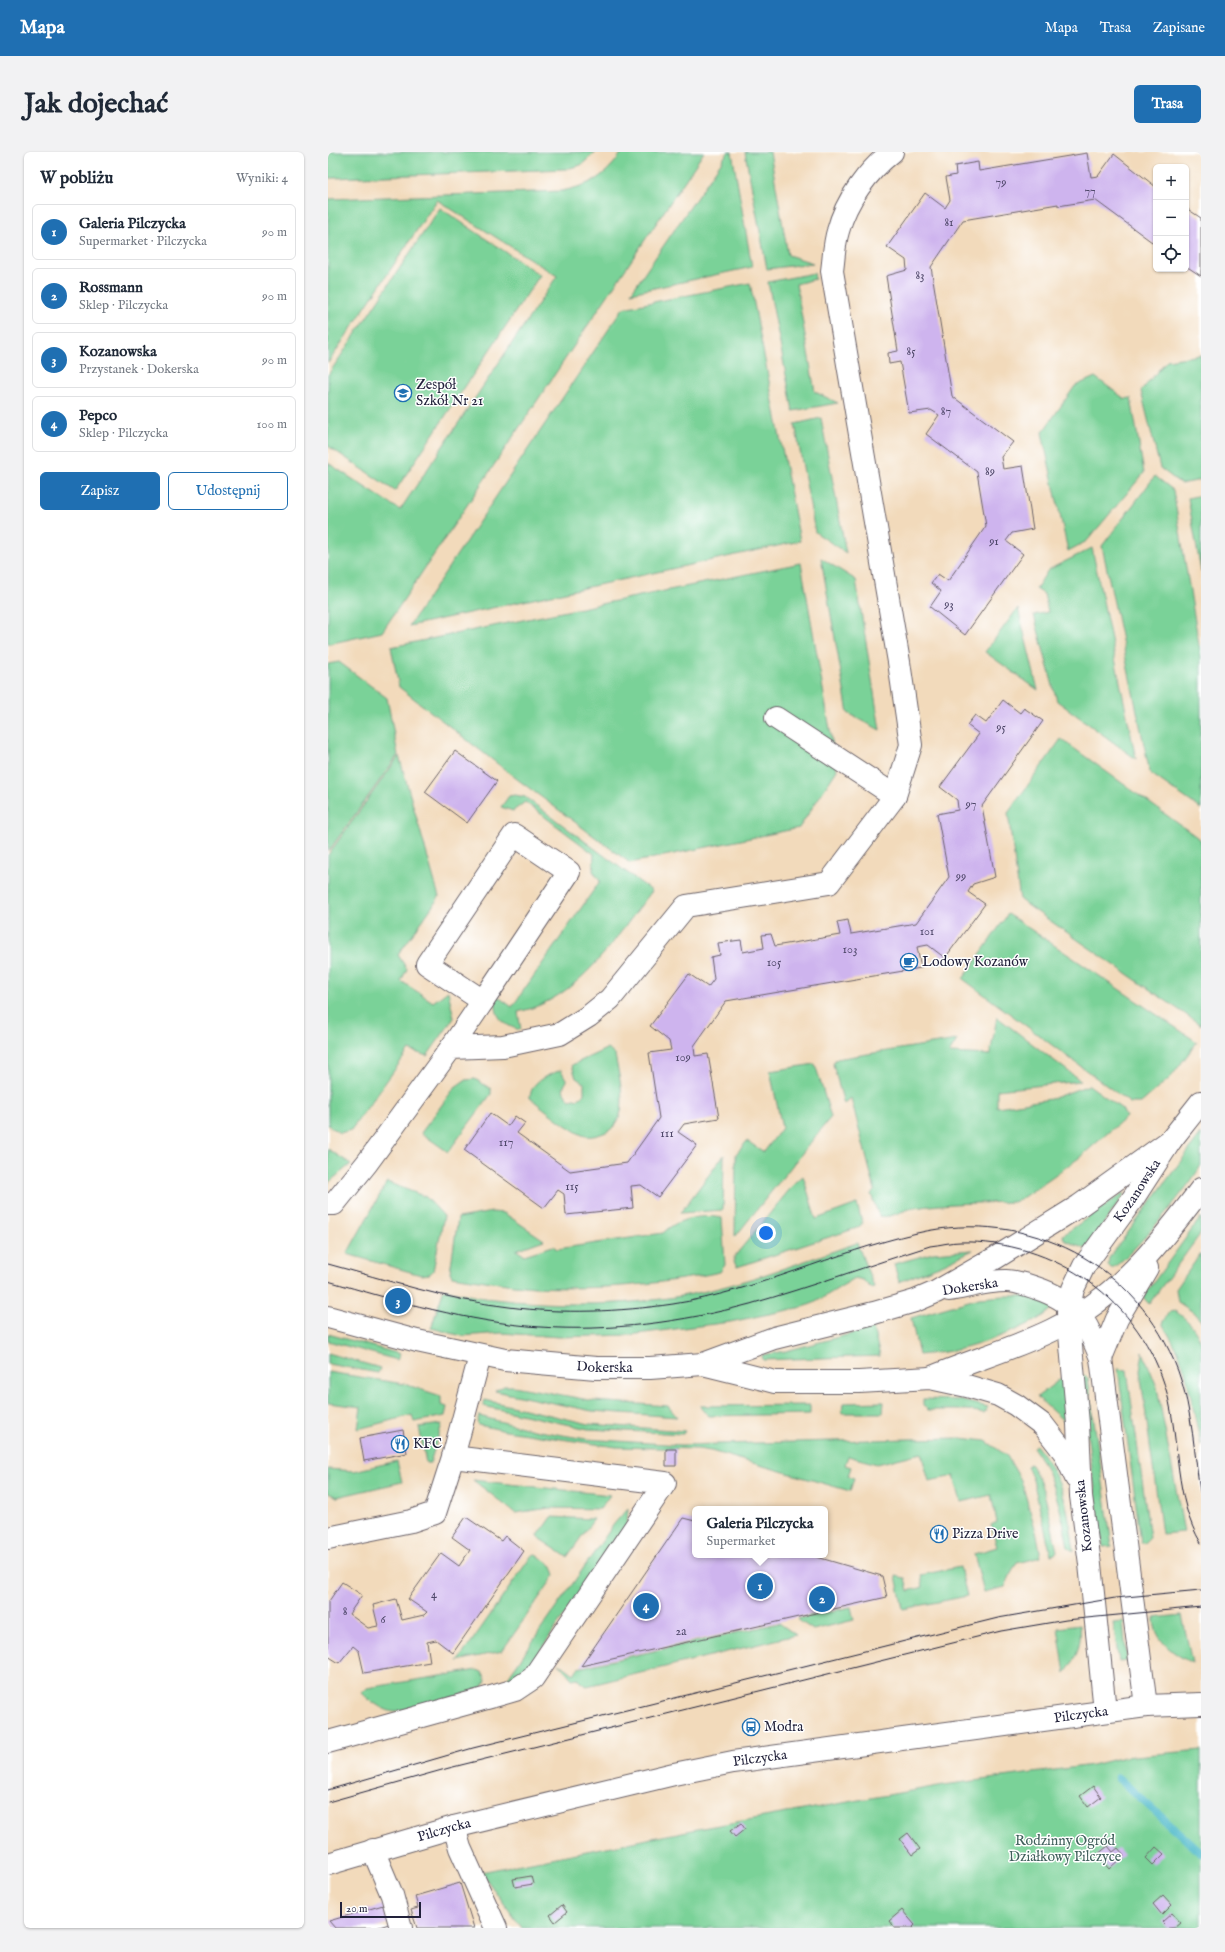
<!DOCTYPE html>
<html lang="pl">
<head>
<meta charset="utf-8">
<style>
  body { margin:0; font-family:"IM FELL English",serif; background:#f2f2f3; color:#1f2937 }
  .controls { position:absolute; right:12px; top:12px; display:grid; overflow:hidden; border-radius:6px; box-shadow:0 1px 3px #0004 }
  .controls button { width:36px; height:36px; display:grid; place-items:center; padding:0; border:0; border-bottom:1px solid #e0e1e3; background:#fff; color:#1f2937; font:20px sans-serif }
  .scale { position:absolute; left:12px; bottom:10px; width:81px; box-sizing:border-box; padding-left:4px; border:2px solid #22223b; border-top:0; font-size:11px; line-height:14px; white-space:nowrap; color:#22223b; -webkit-text-stroke:3px #fff; paint-order:stroke }
  .you { position:absolute; left:438px; top:1081px; width:14px; height:14px; margin:-10px; border:3px solid #fff; border-radius:50%; background:#1a73e8; box-shadow:0 0 0 6px #1a73e833 }
  .badge { display:grid; place-items:center; width:26px; height:26px; border-radius:50%; background:#1f6fb2; color:#fff; font-size:13px; font-weight:700 }
  .pin { position:absolute; translate:-50% -50%; border:2px solid #fff; box-shadow:0 1px 4px #0006 }
  .popup { position:absolute; left:364px; top:1354px; width:136px; height:52px; box-sizing:border-box; display:grid; place-content:center; border-radius:6px; background:#fff; filter:drop-shadow(0 1px 3px #0005); font-size:13px; white-space:nowrap; color:#747a83 }
  .popup b { font-size:15px; color:#1f2937 }
  .popup::after { content:''; position:absolute; left:50%; top:100%; margin-left:-8px; border:8px solid transparent; border-top-color:#fff }
  .list { margin:0; padding:0; list-style:none }
  h2 { display:flex; justify-content:space-between; align-items:center; height:52px; margin:0; padding:0 16px; font-size:17px }
  h2 small { font-size:13px; font-weight:400; color:#747a83 }
  .list li { display:grid; grid-template-columns:26px 1fr auto; gap:12px; align-items:center; box-sizing:border-box; height:56px; margin:0 8px 8px; padding:0 8px; border:1px solid #e0e1e3; border-radius:6px }
  .list b { display:block; font-size:15px; white-space:nowrap }
  .list p { margin:0; font-size:13px; white-space:nowrap; color:#747a83 }
  .list em { font-size:13px; font-style:normal; color:#747a83 }
  .actions { display:flex; gap:8px; padding:12px 16px }
  .actions a { flex:1; padding:9px 0; border:1px solid #1f6fb2; border-radius:6px; text-align:center; font-size:14px; color:#1f6fb2 }
  .actions .main { background:#1f6fb2; color:#fff }
  .icon { flex:none; width:22px; height:22px; fill:none; stroke:currentColor; stroke-width:2; stroke-linecap:round; stroke-linejoin:round }
  .map { position:relative; flex:none; width:873px; height:1776px; overflow:hidden; border-radius:6px }
  header { display:flex; align-items:center; gap:24px; box-sizing:border-box; height:56px; padding:0 20px; background:#1f6fb2; color:#fff }
  header strong { font-size:19px }
  nav { display:flex; gap:22px; margin-inline-start:auto; font-size:14px }
  .intro { display:flex; align-items:center; justify-content:space-between; box-sizing:border-box; height:96px; padding:0 24px }
  h1 { margin:0; font-size:28px }
  .button { padding:10px 18px; border-radius:6px; background:#1f6fb2; color:#fff; font-size:14px; font-weight:700 }
  main { display:flex; gap:24px; padding:0 24px }
  aside { flex:1; background:#fff; border-radius:6px; box-shadow:0 1px 3px #0004 }
  .map>svg:first-child { display:block }
</style>
</head>
<body>
<header>
<strong>Mapa</strong>
<nav><a>Mapa</a><a>Trasa</a><a>Zapisane</a></nav>
</header>
<div class="intro"><h1>Jak dojechać</h1><a class="button">Trasa</a></div>
<main>
<aside>
<h2>W pobliżu<small>Wyniki: 4</small></h2>
<ul class="list">
<li><span class="badge">1</span><div><b>Galeria Pilczycka</b><p>Supermarket · Pilczycka</p></div><em>90 m</em></li>
<li><span class="badge">2</span><div><b>Rossmann</b><p>Sklep · Pilczycka</p></div><em>90 m</em></li>
<li><span class="badge">3</span><div><b>Kozanowska</b><p>Przystanek · Dokerska</p></div><em>90 m</em></li>
<li><span class="badge">4</span><div><b>Pepco</b><p>Sklep · Pilczycka</p></div><em>100 m</em></li>
</ul>
<div class="actions"><a class="main">Zapisz</a><a>Udostępnij</a></div>
</aside>
<div class="map">
<svg width="873" height="1776" viewBox="0 0 873 1776">
  <rect width="100%" height="100%" fill="#fff"/>
  <filter id="ink" filterUnits="userSpaceOnUse"><feTurbulence type="fractalNoise" baseFrequency=".025" numOctaves="2"/><feDisplacementMap in="SourceGraphic" scale="8" xChannelSelector="R" yChannelSelector="G"/><feConvolveMatrix kernelMatrix="1 2 1 2 8 2 1 2 1" color-interpolation-filters="sRGB"/></filter>
  <filter id="wash" filterUnits="userSpaceOnUse"><feTurbulence type="fractalNoise" baseFrequency=".012" numOctaves="4" result="noise"/><feDisplacementMap in="SourceGraphic" scale="16" xChannelSelector="R" yChannelSelector="G"/><feGaussianBlur stdDeviation="0.9" result="paint"/><feColorMatrix in="noise" values="0 0 0 0 0 0 0 0 0 0 0 0 0 0 0 0 0 1.4 0 .05"/><feComposite in="paint" operator="in"/></filter>
  <g filter="url(#wash)">
    <rect width="100%" height="100%" fill="#f2dabb"/>
    <!-- green -->
    <path fill="#7ad298" stroke="#4e7a6a" d="M0 0H268L253 13 238 17 6 26H0Z
      M294 0H376L54 480 0 492V311L72 358 229 124 109 48 0 211V47L234 39C262 33 278 25 294 0Z
      M400 0H404L424 115 303 141Z
      M417 0H442L460 103 485 111 439 117Z
      M112 56 212 123 67 339 0 294V223Z
      M486 121 487 127 468 132 487 240 510 251 465 259 440 130Z
      M422 131 472 389 81 474 295 156Z
      M873 203V328L853 332 832 316 813 239 839 208Z
      M767 225 797 247 803 246 816 321 759 389 740 399 714 281 747 234Z
      M493 266 518 401 487 380 467 272Z
      M827 324 845 338 873 505V657L822 621 774 394Z
      M873 343V420L860 346Z
      M764 396 808 607 729 549 706 463 720 460 716 442 708 437 720 418Z
      M493 406 528 428 552 578 520 561Z
      M473 411 509 618 471 676 302 711 189 627 71 535 63 495Z
      M690 456 710 538 657 500Z
      M11 510 59 546 70 603 0 700V512Z
      M733 587 873 688V873L692 748 680 661Z
      M71 604 111 745 70 803 79 817 73 829 105 850 120 839 126 866 99 904 81 898 23 978 12 981 0 973V703Z
      M187 643 197 645 205 651 324 739C287 786 252 847 190 860L193 878C175 874 164 863 169 844L184 855 272 729 265 719 266 702 197 650 185 659 173 655 181 644Z
      M680 762 869 890 843 925 813 951H802L635 827Z
      M669 865 753 929 669 938V955L723 947 761 933 794 957 798 965 751 1006 694 1046 685 1050C652 1051 619 1051 586 1056 574 1058 562 1067 551 1064L543 1042 547 1038 523 946 516 952 505 912 508 907 629 888 621 901 662 903Z
      M278 897 281 898 287 903C291 926 306 973 273 982 267 984 259 986 252 982 235 973 218 958 202 946 203 928 219 924 233 918L239 929C233 937 235 942 242 948L252 946 256 942V931L248 926 244 913Z
      M487 912 503 965 407 1085 408 1002 419 989 436 1000 454 976 442 919Z
      M147 927 163 937V942L120 1000 93 981 127 935 137 928Z
      M873 982C873 991 873 1005 873 1013 867 1028 795 1115 783 1116L780 1113 781 1106Z
      M0 997 23 1012 0 1031Z
      M396 1003 395 1058 352 1061Z
      M475 1024 488 1067 529 1052 534 1070 532 1075 409 1115 406 1110V1105L466 1032Z
      M59 1030 98 1045 116 1064 105 1119 102 1122 93 1123 19 1102Z
      M795 1041 797 1042 757 1097 736 1088 735 1083 738 1081Z
      M164 1060 176 1061 216 1088 188 1098 196 1103 225 1094 229 1097 335 1081C350 1066 374 1062 394 1066L397 1113 392 1120C331 1133 269 1138 207 1135 179 1133 152 1128 124 1124L122 1120 130 1066Z
      M873 1065V1081L821 1152 815 1145Z
      M529 1091 546 1135 543 1136 535 1128 527 1126 486 1151 475 1155 402 1170 301 1183 231 1185 173 1181 134 1184 103 1176 116 1137C129 1140 143 1144 157 1146 238 1156 327 1155 406 1132 448 1120 488 1105 529 1091Z
      M645 1098 616 1112 571 1130 566 1112 605 1101Z
      M873 1101V1169L865 1160 850 1150 848 1137Z
      M676 1144C690 1144 716 1143 724 1156 717 1169 654 1192 637 1196 623 1200 607 1201 591 1203L583 1166 651 1146Z
      M847 1159C860 1168 868 1176 873 1191V1293L858 1223 850 1199 834 1171 841 1160Z
      M545 1176 552 1204 435 1208 434 1203 458 1199Z
      M0 1182 72 1202 69 1208 0 1189Z
      M815 1200 829 1235 856 1380 834 1382 812 1219Z
      M0 1201 52 1216 50 1221 0 1212Z
      M790 1217 799 1218 822 1386 817 1391H813Z
      M0 1220 76 1232 113 1244V1253L119 1255 117 1264 86 1270 84 1263 30 1277 33 1255 0 1251Z
      M756 1223 760 1226 784 1394 775 1395 752 1231Z
      M736 1224 740 1273 709 1245Z
      M176 1234H186L266 1249 340 1254 349 1265 264 1259 167 1239Z
      M595 1247 631 1248 660 1255 656 1261 639 1258H600L595 1253Z
      M157 1248 261 1272 357 1279 355 1282 260 1277 155 1254Z
      M556 1250 555 1261H514L515 1251Z
      M482 1253V1262L381 1264 372 1254Z
      M151 1264 205 1278 258 1287 353 1293 581 1287 633 1286 658 1289 679 1304 693 1328 709 1383 713 1405 689 1411 685 1417 677 1435 656 1440 646 1402 669 1395 663 1373 669 1370 663 1343 633 1350 626 1324 601 1329 593 1301 549 1312 520 1304 517 1313 523 1315 520 1324 526 1326 522 1339 383 1299 370 1297 288 1295 178 1279 151 1273 149 1271Z
      M114 1272 102 1311H98L91 1275Z
      M708 1293C736 1329 740 1356 746 1399L740 1396C734 1361 726 1325 705 1295Z
      M69 1309 74 1330 9 1345 0 1341V1317L26 1319Z
      M702 1312C718 1332 723 1373 729 1399L727 1402 723 1403 705 1328 699 1314Z
      M145 1328 282 1343 272 1357 222 1356 187 1361Z
      M300 1356 299 1373 198 1519 180 1530 178 1528 286 1372Z
      M223 1365 266 1367 239 1405 209 1385Z
      M208 1402 224 1414 227 1423 174 1499 130 1509 204 1403Z
      M632 1415 639 1444 575 1457 568 1424 577 1426 580 1439 595 1435 593 1423Z
      M523 1455 526 1468 485 1478 469 1467Z
      M854 1463 864 1511C846 1502 826 1489 826 1466Z
      M795 1470 799 1509 791 1510 785 1471Z
      M451 1471 468 1483 259 1534 252 1530 251 1526 244 1527 231 1511 246 1522 250 1516Z
      M752 1473C754 1492 749 1506 737 1521L730 1476Z
      M149 1518 154 1520 158 1528 154 1537 68 1560C59 1561 40 1548 34 1541L39 1536Z
      M873 1598V1776H194L153 1720 380 1675 616 1633 764 1613 796 1605Z"/>
    <g fill="none" stroke-linecap="round" stroke-linejoin="round">
      <!-- stream -->
      <path stroke="#4eb9ca" stroke-width="8" d="M790 1626 873 1701"/>
    </g>
    <g id="blocks">
      <!-- building -->
      <path fill="#ceb4ee" d="M759 1 763 25 770 24 786 2 828 35V93L767 48 730 54V52L635 68 603 115 624 244 685 290 673 305 675 317 695 314 705 377 684 381 678 389 695 402 637 483 602 455 613 439 603 431 610 422 620 429 658 374 649 320 598 282 611 263 603 258 581 261 572 210 561 212 560 201 570 199 558 124 579 118 578 108 559 95 597 41 617 56 622 48 618 25 628 23 627 14 650 10 651 19Z
        M858 56 873 66V124L858 114Z
        M675 548 692 561 696 556 715 569 654 654 667 725 645 732 640 740 657 752 617 806 600 793 589 795 593 816 398 849 366 894 367 904 380 902 391 966 356 972 350 980 369 993 330 1045 313 1033 303 1034 305 1056 238 1063 236 1042 230 1038 216 1056 136 998 162 961 180 974 187 964 197 971 189 981 242 1019 299 1011 331 966 321 901 343 898 341 889 322 874 361 822 380 835 386 827 383 805 392 803 390 791 413 788 415 800 436 796 434 783 443 782 447 794 512 783 509 770 520 768 523 782 588 771 621 725 609 662 630 658V656L629 648 612 635 651 582 639 573 647 563 658 571Z
        M127 599 169 629 139 671 97 640Z
        M75 1278 79 1301 36 1309 32 1286Z
        M338 1297H348V1314H338Z
        M138 1365 173 1389 177 1384 196 1399 125 1501 108 1488 99 1490 102 1510 36 1521 31 1499 25 1494 11 1511 0 1504V1448L1 1449 14 1430 34 1443 21 1462 40 1476 50 1474 45 1453 68 1447 74 1468 96 1463 99 1460 80 1447 113 1401 131 1414 142 1398 124 1385Z
        M355 1366 367 1369V1403H482L554 1424 559 1445 253 1514Z
        M765 1634 773 1645 760 1655 752 1644Z
        M413 1671 417 1677 407 1685 402 1679Z
        M580 1681 592 1697 584 1703 572 1687Z
        M780 1694 785 1700 790 1696 796 1703 781 1717 769 1703Z
        M828 1695 836 1702 825 1713 818 1706Z
        M203 1724 205 1732 187 1735 185 1727Z
        M132 1731 146 1776H89L83 1758 90 1756 87 1744Z
        M835 1743 844 1753 834 1763 825 1752Z
        M55 1753 61 1772 48 1776H7L1 1769Z
        M234 1753 239 1760 227 1770 222 1763Z
        M574 1758 587 1773 584 1776H566L561 1769Z
        M844 1761 853 1771 847 1776H840L834 1770Z"/>
    </g>
  </g>
  <g filter="url(#ink)">
    <use href="#blocks" fill-opacity="0" stroke="#6b6268" stroke-width="1"/>
    <g fill="none" stroke-linecap="round" stroke-linejoin="round">
      <defs>
        <g id="minor">
          <path d="M448 566 567 644"/>
          <path d="M186 683 241 720 155 849 99 812Z"/>
          <path d="M123 896 155 849"/>
          <path d="M0 1052H6L39 1011 123 896 175 894 232 882 261 864 282 847 358 754 501 731 567 644 583 593 571 510 504 119C506 105 506 92 510 79 518 48 540 19 564 0"/>
          <path d="M621 1138C639 1135 659 1129 678 1129 688 1129 699 1133 708 1136 750 1150 757 1167 773 1206L818 1554"/>
          <path id="s1" d="M0 1165 89 1189 177 1208 268 1216H322L375 1212 446 1186 546 1161 587 1149 608 1140 669 1105 751 1054 843 988"/>
          <path d="M773 1206 789 1167 819 1116"/>
          <path d="M375 1212 447 1230H531L602 1226 639 1234 670 1243 688 1253 715 1273 736 1300 748 1326"/>
          <path d="M602 1226C642 1209 685 1197 724 1178 790 1145 830 1094 873 1037"/>
          <path d="M0 1386 83 1369 107 1361 125 1305 152 1204"/>
          <path id="s2" d="M777 1559 762 1412 753 1344 750 1272 740 1160 745 1137 756 1114 804 1048 843 988 873 950"/>
          <path d="M0 1590 170 1543 187 1538 205 1526 337 1331 125 1305"/>
          <path d="M126 1675 132 1696 168 1776"/>
          <path d="M45 1698 64 1743 73 1776"/>
          <path id="s3" d="M0 1712 126 1675 346 1622 405 1610 818 1554 873 1552"/>
        </g>
      </defs>
      <!-- minor casing -->
      <use href="#minor" stroke="#6b6268" stroke-width="24"/>
      <!-- minor -->
      <use href="#minor" stroke="#fff" stroke-width="22"/>
      <!-- tram -->
      <path stroke="#22223b" stroke-width="1" d="M0 1112C59 1128 119 1148 181 1155 235 1162 291 1160 345 1152 429 1139 506 1100 589 1081 701 1055 810 1112 850 1219 865 1259 866 1304 873 1345
        M0 1129C69 1149 140 1170 212 1175 281 1180 355 1170 422 1152 482 1135 542 1113 602 1094 612 1093 622 1090 632 1090 726 1087 814 1149 839 1241 852 1290 846 1347 873 1391
        M0 1638 145 1596 670 1466 787 1446 873 1438
        M0 1650 121 1616 673 1479 738 1468 873 1455"/>
    </g>
  </g>
  <!-- icons -->
  <defs>
    <symbol id="school-ring" viewBox="-11 -11 22 22"><circle r="9.5" fill="#fff" stroke="#1f6fb2" stroke-width="1.5"/><path d="M0-5L7-2L0 1L-7-2ZM-4 1L0 2.5L4 1V4Q0 6-4 4Z" fill="#1f6fb2"/></symbol>
    <symbol id="cafe-ring" viewBox="-11 -11 22 22"><circle r="9.5" fill="#fff" stroke="#1f6fb2" stroke-width="1.5"/><path d="M-5.5-4.5H6V0H3Q3 3.5 0 3.5H-2.5Q-5.5 3.5-5.5 0ZM3-3.2v2h1.7v-2ZM-6 4.5H4V6H-6Z" fill="#1f6fb2"/></symbol>
    <symbol id="restaurant-ring" viewBox="-11 -11 22 22"><circle r="9.5" fill="#fff" stroke="#1f6fb2" stroke-width="1.5"/><path d="M-5-6h1v4h1v-4h1v4h1v-4h1v5L-1.5 .5V6h-2V.5L-5-1ZM5-6V6H3V1.5H1.5Q1.5-4 5-6Z" fill="#1f6fb2"/></symbol>
    <symbol id="bus-ring" viewBox="-11 -11 22 22"><circle r="9.5" fill="#fff" stroke="#1f6fb2" stroke-width="1.5"/><path d="M-5-6H5V4H4V6H2V4H-2V6H-4V4H-5ZM-3.5-4V0h7V-4ZM-3.5 1.2v1.5H-2V1.2ZM2 1.2v1.5H3.5V1.2Z" fill="#1f6fb2"/></symbol>
  </defs>
  <g fill-rule="evenodd">
    <use href="#school-ring" x="65" y="231" width="20" height="20"/>
    <use href="#cafe-ring" x="571" y="800" width="20" height="20"/>
    <use href="#restaurant-ring" x="62" y="1282" width="20" height="20"/>
    <use href="#restaurant-ring" x="601" y="1372" width="20" height="20"/>
    <use href="#bus-ring" x="413" y="1565" width="20" height="20"/>
  </g>
  <g text-anchor="middle" dominant-baseline="central" stroke-width="3" stroke-linejoin="round" paint-order="stroke">
    <!-- number labels -->
    <g font-size="12" fill="#4d4668">
      <text x="673" y="30">79</text>
      <text x="762" y="39">77</text>
      <text x="621" y="70">81</text>
      <text x="592" y="123">83</text>
      <text x="583" y="199">85</text>
      <text x="618" y="259">87</text>
      <text x="662" y="319">89</text>
      <text x="666" y="389">91</text>
      <text x="621" y="452">93</text>
      <text x="673" y="575">95</text>
      <text x="643" y="652">97</text>
      <text x="633" y="724">99</text>
      <text x="599" y="779">101</text>
      <text x="522" y="797">103</text>
      <text x="446" y="810">105</text>
      <text x="355" y="905">109</text>
      <text x="339" y="981">111</text>
      <text x="178" y="990">117</text>
      <text x="244" y="1034">115</text>
      <text x="106" y="1442">4</text>
      <text x="17" y="1459">8</text>
      <text x="55" y="1467">6</text>
      <text x="353" y="1479">2a</text>
    </g>
    <!-- poi labels -->
    <g font-size="14" fill="#22223b" stroke="#fff" text-anchor="start">
      <text x="88" y="233">Zespół<tspan x="88" dy="16">Szkół Nr 21</tspan></text>
      <text x="594" y="810">Lodowy Kozanów</text>
      <text x="85" y="1292">KFC</text>
      <text x="624" y="1382">Pizza Drive</text>
      <text x="436" y="1575">Modra</text>
    </g>
    <!-- street labels -->
    <g font-size="14" fill="#22223b" stroke="#fff">
      <text stroke="none"><textPath href="#s2" startOffset="542">Kozanowska</textPath></text>
      <text transform="translate(642 1135) rotate(-9)">Dokerska</text>
      <text stroke="none"><textPath href="#s1" startOffset="282">Dokerska</textPath></text>
      <text transform="translate(756 1364) rotate(-96)">Kozanowska</text>
      <text stroke="none"><textPath href="#s3" startOffset="769">Pilczycka</textPath></text>
      <text stroke="none"><textPath href="#s3" startOffset="445">Pilczycka</textPath></text>
      <text stroke="none"><textPath href="#s3" startOffset="121">Pilczycka</textPath></text>
    </g>
    <!-- park labels -->
    <g font-size="14" fill="#41605c" stroke="#fff">
      <text x="737" y="1689">Rodzinny Ogród<tspan x="737" dy="16">Działkowy Pilczyce</tspan></text>
    </g>
  </g>
</svg>
<div class="controls">
<button>+</button>
<button>−</button>
<button><svg class="icon" aria-label="locate" viewBox="0 0 24 24"><circle cx="12" cy="12" r="6"/><path d="M12 2v4M12 18v4M2 12h4M18 12h4"/></svg></button>
</div>
<div class="scale">20 m</div>
<div class="you"></div>
<div class="pin badge" style="left:432px;top:1434px">1</div>
<div class="popup"><b>Galeria Pilczycka</b>Supermarket</div>
<div class="pin badge" style="left:494px;top:1447px">2</div>
<div class="pin badge" style="left:70px;top:1149px">3</div>
<div class="pin badge" style="left:318px;top:1454px">4</div>
</div>
</main>
</body>
</html>
